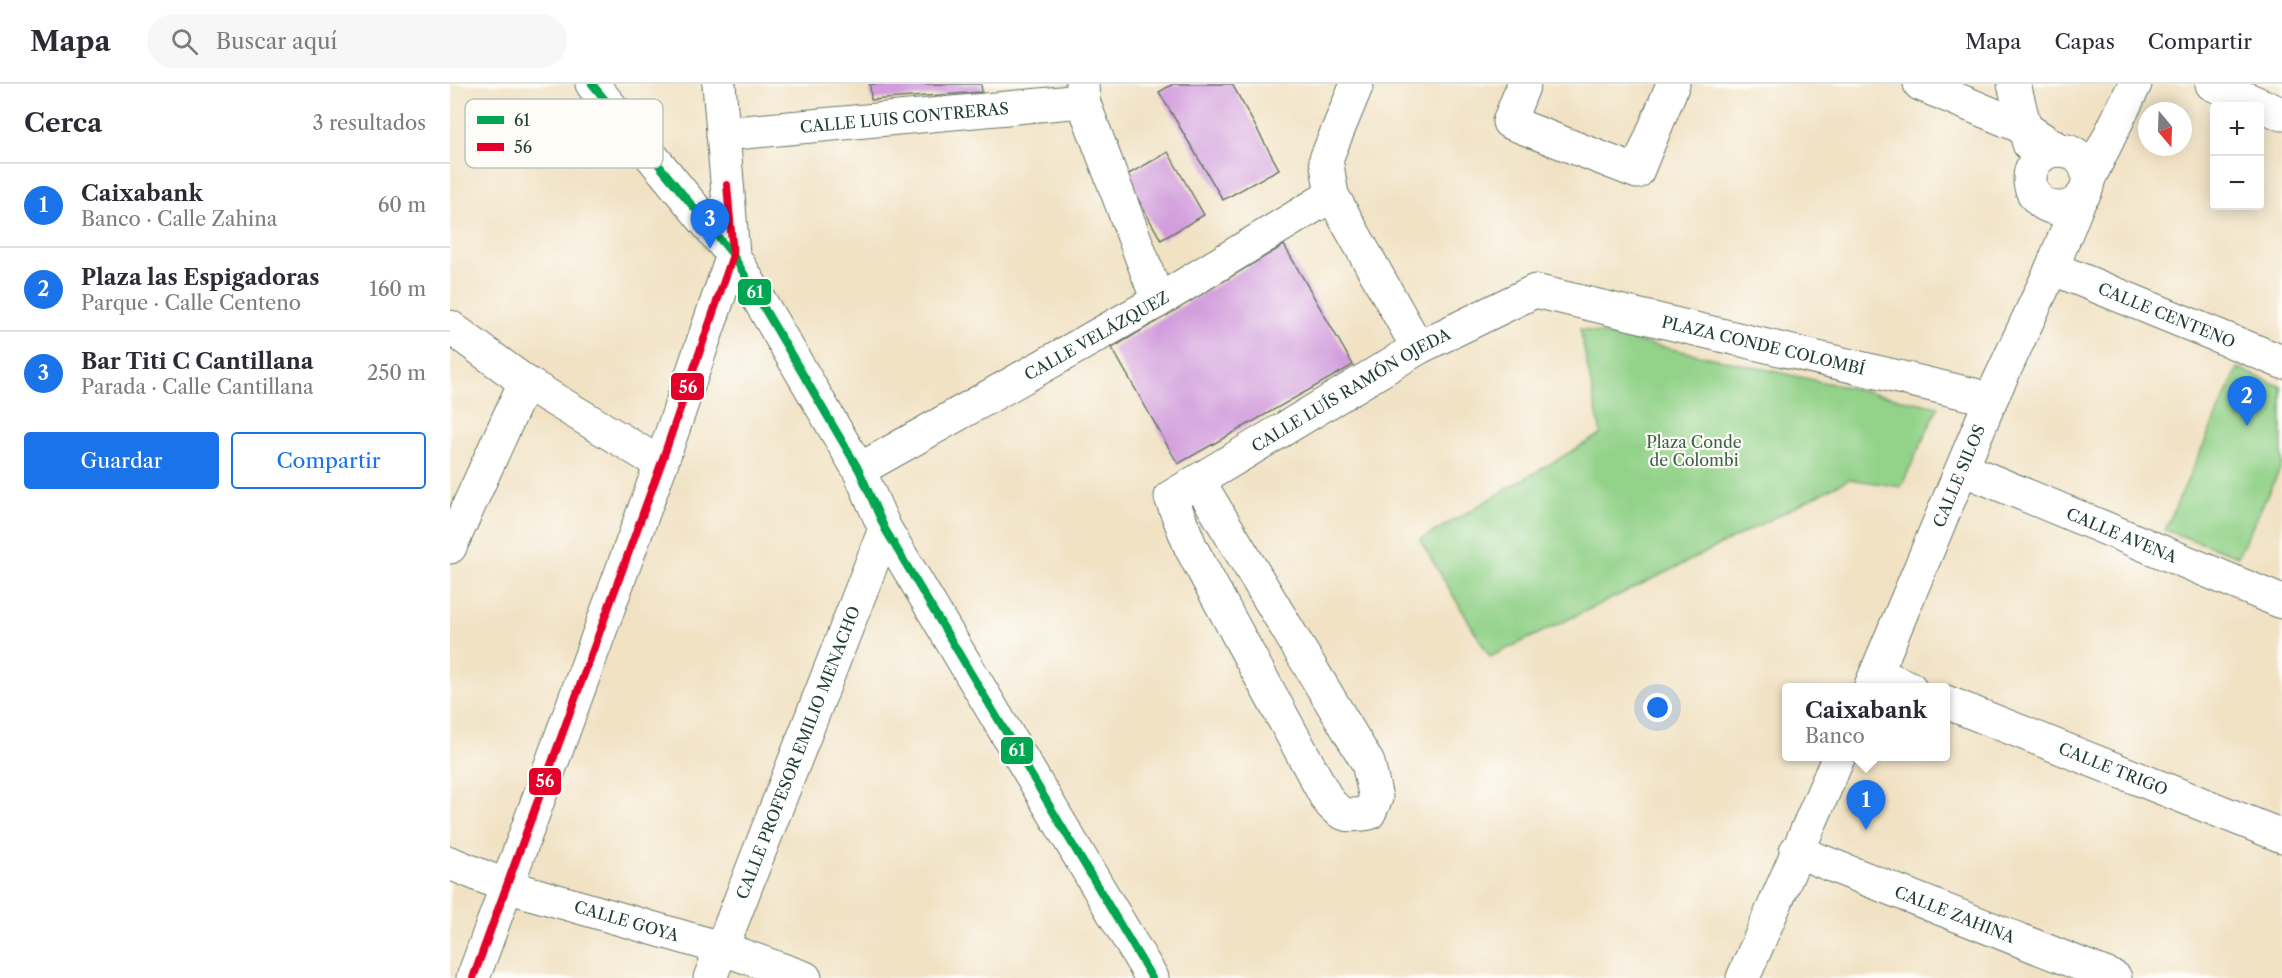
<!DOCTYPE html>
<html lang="es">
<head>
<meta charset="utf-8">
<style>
  body { margin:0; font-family:"Libre Caslon Text",serif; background:#f7f7f7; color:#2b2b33 }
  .controls { position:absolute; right:18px; top:18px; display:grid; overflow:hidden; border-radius:6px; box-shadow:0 3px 15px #0003 }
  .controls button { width:54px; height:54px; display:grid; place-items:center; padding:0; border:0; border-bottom:2px solid #e1e1e2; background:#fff; color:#2b2b33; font:30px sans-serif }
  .compass { position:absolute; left:1688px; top:18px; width:54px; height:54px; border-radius:50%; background:#fff; box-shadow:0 3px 15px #0003; rotate:161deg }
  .you { position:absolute; left:1208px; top:624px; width:21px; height:21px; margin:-15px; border:4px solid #fff; border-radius:50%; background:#1a73e8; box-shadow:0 0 0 9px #1a73e833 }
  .badge { display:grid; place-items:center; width:39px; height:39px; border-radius:50%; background:#1a73e8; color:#fff; font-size:20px; font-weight:700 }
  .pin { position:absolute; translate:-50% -50px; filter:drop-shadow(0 2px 3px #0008) }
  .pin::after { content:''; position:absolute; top:32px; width:21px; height:18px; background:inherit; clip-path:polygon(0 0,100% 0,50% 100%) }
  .popup { position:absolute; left:1332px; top:599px; width:168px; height:78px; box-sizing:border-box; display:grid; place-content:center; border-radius:6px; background:#fff; filter:drop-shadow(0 2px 4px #0005); font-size:20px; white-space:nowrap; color:#7c7c81 }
  .popup b { font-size:22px; color:#2b2b33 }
  .popup::after { content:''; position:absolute; left:50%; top:100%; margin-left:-12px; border:12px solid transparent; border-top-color:#fff }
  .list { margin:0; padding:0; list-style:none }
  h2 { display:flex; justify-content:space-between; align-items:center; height:78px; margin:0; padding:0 24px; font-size:26px }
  h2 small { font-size:20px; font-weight:400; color:#7c7c81 }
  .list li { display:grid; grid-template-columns:39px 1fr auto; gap:18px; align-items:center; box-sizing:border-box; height:84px; padding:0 24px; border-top:2px solid #e1e1e2 }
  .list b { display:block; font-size:22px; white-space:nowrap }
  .list p { margin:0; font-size:20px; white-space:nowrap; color:#7c7c81 }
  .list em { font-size:20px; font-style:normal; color:#7c7c81 }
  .actions { display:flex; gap:12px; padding:18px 24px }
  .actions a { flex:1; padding:14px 0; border:2px solid #1a73e8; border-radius:6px; text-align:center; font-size:21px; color:#1a73e8 }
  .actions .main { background:#1a73e8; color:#fff }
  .icon { flex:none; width:33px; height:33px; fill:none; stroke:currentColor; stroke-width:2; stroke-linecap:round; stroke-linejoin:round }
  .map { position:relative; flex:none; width:1832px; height:894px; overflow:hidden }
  header { display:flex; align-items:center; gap:36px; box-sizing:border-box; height:84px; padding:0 30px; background:#fff; border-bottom:2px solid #e1e1e2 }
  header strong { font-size:28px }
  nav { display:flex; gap:33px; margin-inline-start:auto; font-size:21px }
  .search { width:420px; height:54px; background:#f7f7f7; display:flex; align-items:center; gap:15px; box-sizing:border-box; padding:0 21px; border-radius:33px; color:#7c7c81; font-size:22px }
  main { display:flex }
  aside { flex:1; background:#fff }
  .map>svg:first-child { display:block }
</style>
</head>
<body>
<header>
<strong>Mapa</strong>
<div class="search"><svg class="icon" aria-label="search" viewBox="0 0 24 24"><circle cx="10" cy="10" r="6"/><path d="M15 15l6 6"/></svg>Buscar aquí</div>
<nav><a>Mapa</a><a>Capas</a><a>Compartir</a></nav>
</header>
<main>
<aside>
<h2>Cerca<small>3 resultados</small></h2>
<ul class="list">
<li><span class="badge">1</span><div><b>Caixabank</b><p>Banco · Calle Zahina</p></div><em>60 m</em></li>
<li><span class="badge">2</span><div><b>Plaza las Espigadoras</b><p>Parque · Calle Centeno</p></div><em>160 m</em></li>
<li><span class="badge">3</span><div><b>Bar Titi C Cantillana</b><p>Parada · Calle Cantillana</p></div><em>250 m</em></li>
</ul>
<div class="actions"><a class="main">Guardar</a><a>Compartir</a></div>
</aside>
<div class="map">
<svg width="1832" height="894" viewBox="0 0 1832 894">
  <rect width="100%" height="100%" fill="#fdfcf7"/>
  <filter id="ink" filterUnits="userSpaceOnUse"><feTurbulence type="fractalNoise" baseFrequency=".0167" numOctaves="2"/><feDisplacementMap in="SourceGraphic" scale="12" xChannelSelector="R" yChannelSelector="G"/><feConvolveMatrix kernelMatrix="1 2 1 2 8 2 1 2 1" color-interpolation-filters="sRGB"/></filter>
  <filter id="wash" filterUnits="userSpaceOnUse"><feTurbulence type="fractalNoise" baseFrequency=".008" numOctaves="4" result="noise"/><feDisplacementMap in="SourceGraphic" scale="24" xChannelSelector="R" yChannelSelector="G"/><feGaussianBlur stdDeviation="1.35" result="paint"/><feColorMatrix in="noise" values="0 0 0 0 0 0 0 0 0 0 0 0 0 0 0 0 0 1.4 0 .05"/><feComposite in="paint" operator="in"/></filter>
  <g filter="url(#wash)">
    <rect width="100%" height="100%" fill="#f1e2c4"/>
    <!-- green -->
    <path fill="#93d289" stroke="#59885e" stroke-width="1.5" d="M1130 245 1488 323 1451 403 1399 395 1229 482 1040 573 970 456 1151 350Z
      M1788 284 1832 303V381L1788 472 1715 446Z"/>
    <g id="blocks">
      <!-- building -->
      <path fill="#d29ddd" d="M420 0H531L532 8 421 16Z
        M723 0H782L829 85 773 116 709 8Z
        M718 68 754 131 711 156 675 92Z
        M834 161 903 281 728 380 662 264Z"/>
    </g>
  </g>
  <g filter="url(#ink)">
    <use href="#blocks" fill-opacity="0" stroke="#687766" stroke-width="1.5"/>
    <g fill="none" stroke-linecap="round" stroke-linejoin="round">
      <defs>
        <g id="minor">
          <path d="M142 0 283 171 409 386 435 445 702 894"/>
          <path d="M632 0 633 17 708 217"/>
          <path d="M907 0 876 75 882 111 968 264"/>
          <path d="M1074 0 1059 38 1187 88 1223 0"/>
          <path d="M1470 0 1575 44 1609 66"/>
          <path d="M1564 0 1579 60"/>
          <path d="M1762 0 1832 30"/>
          <path id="s1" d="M273 50 633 17"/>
          <circle cx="1609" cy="95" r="29"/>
          <path d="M1639 94 1685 0"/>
          <path id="s2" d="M1602 184 1832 278"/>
          <path d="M0 243 75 298 211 380"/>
          <path id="s3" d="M1513 385 1832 518"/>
          <path id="s4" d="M409 386 708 217 882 111"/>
          <path id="s5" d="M749 398 918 679 926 714 919 729C899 733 889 732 877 715L741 464 721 413 968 264 1085 207 1541 315"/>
          <path d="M0 463 75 298"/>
          <path d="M1427 590 1460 604"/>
          <path id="s6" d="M1420 604 1541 315 1602 184 1629 117"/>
          <path id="s7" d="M1496 618 1832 752"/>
          <path id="s8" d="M1346 767 1665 894"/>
          <path id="s9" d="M0 779 56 802 271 864 355 894"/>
          <path d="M23 894 211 380 283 171 269 0"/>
          <path id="s10" d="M260 894 435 445"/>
          <path d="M1293 894 1389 672"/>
        </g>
      </defs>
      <!-- minor casing -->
      <use href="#minor" stroke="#687766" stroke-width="35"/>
      <!-- minor -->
      <use href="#minor" stroke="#fff" stroke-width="33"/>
      <defs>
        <path id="bus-1" d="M142 0 283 171 409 386 435 445 702 894"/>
        <path id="bus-2" d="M23 894 211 380 283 171 277 101"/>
      </defs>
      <!-- bus-1 casing -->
      <use href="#bus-1" stroke="#fdfcf7" stroke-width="12"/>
      <!-- bus-2 casing -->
      <use href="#bus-2" stroke="#fdfcf7" stroke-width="12"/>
      <!-- bus-1 -->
      <use href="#bus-1" stroke="#00a651" stroke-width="8"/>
      <!-- bus-2 -->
      <use href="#bus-2" stroke="#e4002b" stroke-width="8"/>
    </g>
  </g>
  <g text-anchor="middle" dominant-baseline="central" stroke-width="4.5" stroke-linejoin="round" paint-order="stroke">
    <!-- street labels -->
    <g font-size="16" fill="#1f3d34" stroke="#fdfcf7">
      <text stroke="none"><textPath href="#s1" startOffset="182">CALLE LUIS CONTRERAS</textPath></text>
      <text stroke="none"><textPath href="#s2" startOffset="124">CALLE CENTENO</textPath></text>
      <text stroke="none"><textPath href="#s4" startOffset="273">CALLE VELÁZQUEZ</textPath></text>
      <text stroke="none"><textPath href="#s5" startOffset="1422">PLAZA CONDE COLOMBÍ</textPath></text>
      <text stroke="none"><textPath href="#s5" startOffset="978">CALLE LUÍS RAMÓN OJEDA</textPath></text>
      <text stroke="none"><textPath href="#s6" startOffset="230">CALLE SILOS</textPath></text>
      <text stroke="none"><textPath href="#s3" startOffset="172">CALLE AVENA</textPath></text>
      <text stroke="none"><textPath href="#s10" startOffset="242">CALLE PROFESOR EMILIO MENACHO</textPath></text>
      <text stroke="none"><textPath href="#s7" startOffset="180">CALLE TRIGO</textPath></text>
      <text stroke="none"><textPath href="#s8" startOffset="171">CALLE ZAHINA</textPath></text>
      <text stroke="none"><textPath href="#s9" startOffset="186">CALLE GOYA</textPath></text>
    </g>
    <!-- park labels -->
    <g font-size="16" fill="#3c6249" stroke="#fdfcf7">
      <text x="1244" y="358">Plaza Conde<tspan x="1244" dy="18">de Colombi</tspan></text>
    </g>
  </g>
  <!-- legend -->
  <rect x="15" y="15" width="198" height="69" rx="9" fill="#fdfcf7" stroke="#bac3bc" stroke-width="1.5"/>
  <rect x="27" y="32" width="27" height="8" fill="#00a651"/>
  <rect x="27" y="59" width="27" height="8" fill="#e4002b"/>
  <g font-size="16" fill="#1f3d34">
    <text x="64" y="42">61</text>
    <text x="64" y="69">56</text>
  </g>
  <g stroke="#fdfcf7" stroke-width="2">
    <rect x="287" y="194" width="35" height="28" rx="6" fill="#00a651"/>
    <rect x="220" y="288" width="35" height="29" rx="6" fill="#e4002b"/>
    <rect x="550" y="652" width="34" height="29" rx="6" fill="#00a651"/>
    <rect x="78" y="683" width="34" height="29" rx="6" fill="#e4002b"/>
  </g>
  <g font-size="16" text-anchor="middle" font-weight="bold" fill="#fff">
    <text x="305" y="214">61</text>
    <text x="238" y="309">56</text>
    <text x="567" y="672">61</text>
    <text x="95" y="703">56</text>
  </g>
</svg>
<div class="controls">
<button>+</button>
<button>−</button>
</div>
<svg class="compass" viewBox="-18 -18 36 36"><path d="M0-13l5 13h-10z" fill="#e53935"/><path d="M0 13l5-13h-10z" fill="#7c7c81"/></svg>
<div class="you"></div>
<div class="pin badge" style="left:1416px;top:746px">1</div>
<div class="popup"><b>Caixabank</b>Banco</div>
<div class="pin badge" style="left:1797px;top:342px">2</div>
<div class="pin badge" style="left:260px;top:165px">3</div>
</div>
</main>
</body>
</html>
